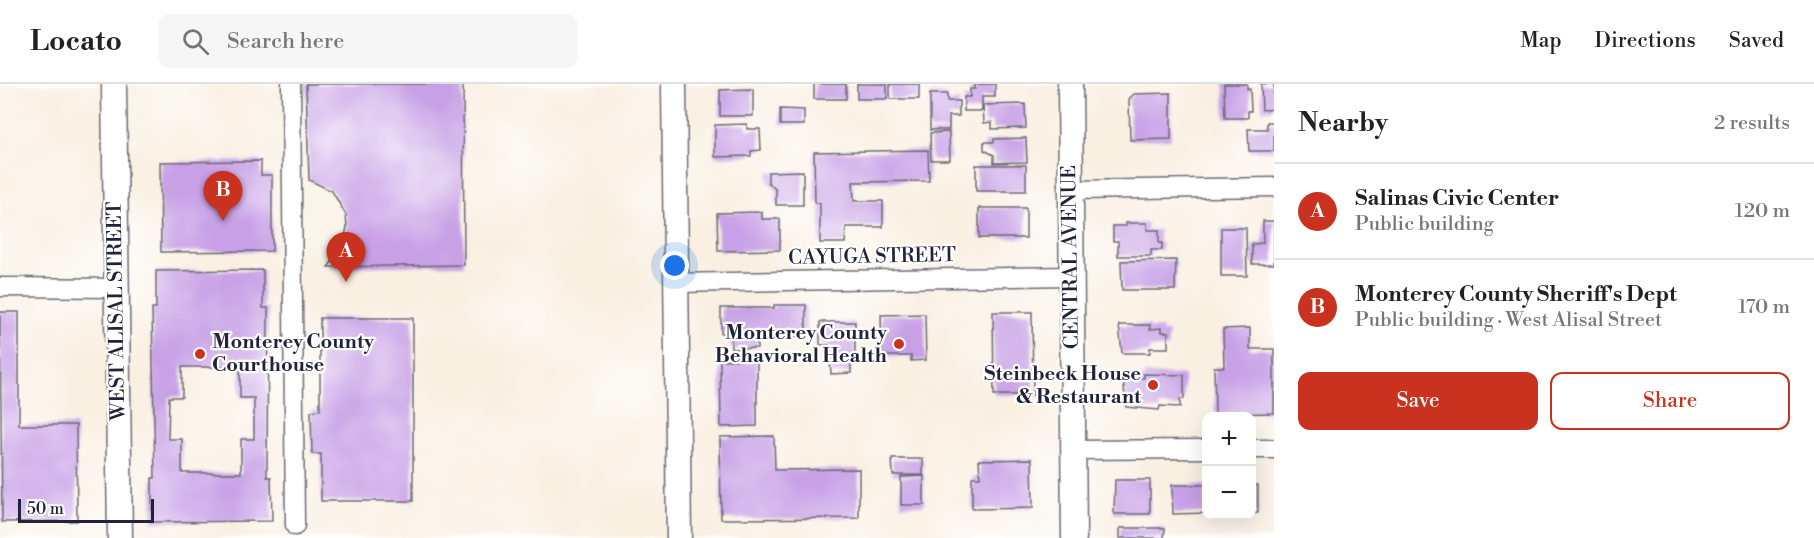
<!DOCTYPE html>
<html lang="en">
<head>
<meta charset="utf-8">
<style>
  body { margin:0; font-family:"Libre Bodoni",serif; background:#f6f6f6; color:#222 }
  .controls { position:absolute; right:18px; bottom:18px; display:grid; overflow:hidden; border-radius:12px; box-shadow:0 6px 24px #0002 }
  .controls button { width:54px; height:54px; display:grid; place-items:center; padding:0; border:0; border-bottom:2px solid #e0e0e0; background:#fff; color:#222; font:30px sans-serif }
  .scale { position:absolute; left:18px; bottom:15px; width:136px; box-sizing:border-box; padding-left:6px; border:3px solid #22223b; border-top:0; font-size:16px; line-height:21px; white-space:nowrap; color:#22223b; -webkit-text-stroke:4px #fff; paint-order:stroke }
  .you { position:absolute; left:675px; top:182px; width:21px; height:21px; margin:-15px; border:4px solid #fff; border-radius:50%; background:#1a73e8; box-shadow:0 0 0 9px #1a73e833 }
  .badge { display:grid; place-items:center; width:39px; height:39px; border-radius:50%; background:#c8321e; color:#fff; font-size:20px; font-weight:700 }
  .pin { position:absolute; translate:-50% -50px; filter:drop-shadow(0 2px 3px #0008) }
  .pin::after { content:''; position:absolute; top:32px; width:21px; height:18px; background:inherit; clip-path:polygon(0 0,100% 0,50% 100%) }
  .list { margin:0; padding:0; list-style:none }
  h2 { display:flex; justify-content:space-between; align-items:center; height:78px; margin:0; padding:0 24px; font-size:26px }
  h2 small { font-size:20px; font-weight:400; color:#767676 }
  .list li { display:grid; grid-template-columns:39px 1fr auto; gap:18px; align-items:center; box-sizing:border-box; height:96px; padding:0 24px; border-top:2px solid #e0e0e0 }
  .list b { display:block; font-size:22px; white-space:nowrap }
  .list p { margin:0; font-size:20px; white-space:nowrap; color:#767676 }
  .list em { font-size:20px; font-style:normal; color:#767676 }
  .actions { display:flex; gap:12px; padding:18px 24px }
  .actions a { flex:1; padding:14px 0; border:2px solid #c8321e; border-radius:12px; text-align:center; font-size:21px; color:#c8321e }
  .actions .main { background:#c8321e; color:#fff }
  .icon { flex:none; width:33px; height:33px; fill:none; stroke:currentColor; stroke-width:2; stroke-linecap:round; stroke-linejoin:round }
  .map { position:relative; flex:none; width:1274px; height:454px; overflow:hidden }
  header { display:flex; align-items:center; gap:36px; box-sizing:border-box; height:84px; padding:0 30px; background:#fff; border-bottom:2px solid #e0e0e0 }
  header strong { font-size:28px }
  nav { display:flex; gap:33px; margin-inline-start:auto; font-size:21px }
  .search { width:420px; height:54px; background:#f6f6f6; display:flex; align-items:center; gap:15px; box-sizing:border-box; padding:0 21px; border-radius:12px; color:#767676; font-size:22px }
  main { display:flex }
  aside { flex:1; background:#fff }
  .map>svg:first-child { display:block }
</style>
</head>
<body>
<header>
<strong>Locato</strong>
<div class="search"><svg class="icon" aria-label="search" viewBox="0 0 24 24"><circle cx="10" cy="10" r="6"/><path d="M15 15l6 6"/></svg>Search here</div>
<nav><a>Map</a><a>Directions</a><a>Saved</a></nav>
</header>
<main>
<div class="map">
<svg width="1274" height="454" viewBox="0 0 1274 454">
  <rect width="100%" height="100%" fill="#fff"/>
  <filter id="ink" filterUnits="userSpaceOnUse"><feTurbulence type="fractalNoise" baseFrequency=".0167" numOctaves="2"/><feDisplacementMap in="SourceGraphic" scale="12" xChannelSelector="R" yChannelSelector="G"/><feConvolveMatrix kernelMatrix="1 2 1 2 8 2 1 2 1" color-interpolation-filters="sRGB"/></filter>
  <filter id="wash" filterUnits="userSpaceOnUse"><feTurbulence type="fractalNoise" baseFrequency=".008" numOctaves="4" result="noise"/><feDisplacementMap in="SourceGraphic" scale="24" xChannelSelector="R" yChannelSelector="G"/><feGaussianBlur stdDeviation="1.35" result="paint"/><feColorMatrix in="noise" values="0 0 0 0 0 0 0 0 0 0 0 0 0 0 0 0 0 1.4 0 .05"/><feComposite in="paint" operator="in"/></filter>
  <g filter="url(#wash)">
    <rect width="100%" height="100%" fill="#f9f0e2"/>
    <g id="blocks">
      <!-- building -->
      <path fill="#c7a0e6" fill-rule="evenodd" d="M306 0H463L464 181 328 183 342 166 347 143 346 131 332 107 309 96Z
        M814 0H846V15H814Z
        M857 0H887V15H857Z
        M890 0H919V15H890Z
        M975 0H995V13H982V27H964V13H970V5H975Z
        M1224 0H1247V5H1250L1251 27H1248V34H1225Z
        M1261 0H1274V25L1262 26Z
        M753 5V32H720V6Z
        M1171 9V55L1130 56 1129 15 1134 10Z
        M930 10H947V17H959V32H949V46H930Z
        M1025 20 1026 44 992 45V38L984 39 983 21Z
        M780 25 804 26V41H780Z
        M1267 38H1274V67H1249L1248 45H1267Z
        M747 40V45H760L761 66 751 67V72L715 73V41Z
        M949 48 950 76H931L930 49Z
        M1026 54 1027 78 994 79V71L984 66V58H994V55Z
        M928 66 929 97 853 98 854 117H883V143H846L845 159H820V119H815L814 68Z
        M261 77V91H272V167L161 168 160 78Z
        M976 81H1026V107H976Z
        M803 87V121H776V106L768 98V88Z
        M979 124H1026V154H979Z
        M762 128V135H780V166L718 167 717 129Z
        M1263 137H1274V180H1252V160L1263 159Z
        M1126 139H1147V146H1159V159H1162V166H1151V172H1118V157H1113V142H1126Z
        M1221 144H1246L1247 192H1221Z
        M1176 176 1175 206H1122L1121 177Z
        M263 186V224H268L267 393H271L272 437 152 438V394H155L152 224H156V187ZM182 283H240V314H254V355H241V389H182V355H168L169 313H182Z
        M774 221H806V253H757V264L731 265V249H721V224H774Z
        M0 228H19V341H76L77 437 2 438Z
        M993 228H1032L1033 311H994Z
        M925 230 926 276 911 277V272H882L881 231Z
        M320 234H413V417H321V370H312L311 327 320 326Z
        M820 238H855V275H851V289L831 290 829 261H820Z
        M1119 241H1150V245L1162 244V248H1168V264H1150V269H1122Z
        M1250 244V265H1274V329L1215 330 1214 283H1224L1223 245Z
        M757 275V342L721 343 720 276Z
        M1144 290 1184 291V315H1180V323L1160 322 1159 326 1126 323 1123 293 1144 294Z
        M774 352 775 386 859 385V434L721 435 720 353Z
        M892 375H923V391H893Z
        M1032 375 1033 424 972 425V393H980L979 376Z
        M924 392V421H901V393Z
        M1115 396H1150V430H1114Z
        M1172 401H1205L1206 429 1173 430Z
        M1252 401H1258V429H1252Z
        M1120 444H1165L1164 454H1120Z"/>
    </g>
  </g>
  <g filter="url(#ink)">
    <use href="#blocks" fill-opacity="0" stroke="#6d6a75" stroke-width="1.5"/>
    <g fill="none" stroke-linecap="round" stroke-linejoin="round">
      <defs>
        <path id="street" d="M291 0 295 442
          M1071 106 1274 103
          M675 199 1071 192
          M0 203 117 204
          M1252 365H1274
          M1073 366 1206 365"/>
        <path id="secondary" d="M114 0 120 454
          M674 0 679 454
          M1070 0 1074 454"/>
      </defs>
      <!-- street casing -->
      <use href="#street" stroke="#6d6a75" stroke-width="21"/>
      <!-- secondary casing -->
      <use href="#secondary" stroke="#6d6a75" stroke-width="27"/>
      <!-- street -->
      <use href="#street" stroke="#fff" stroke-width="18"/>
      <!-- secondary -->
      <use href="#secondary" stroke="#fff" stroke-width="24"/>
    </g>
  </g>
  <!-- markers -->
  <g fill="#c8321e" stroke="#fff" stroke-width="2">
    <circle cx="899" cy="260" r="6"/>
    <circle cx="200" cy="270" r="6"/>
    <circle cx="1153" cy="301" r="6"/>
  </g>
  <g text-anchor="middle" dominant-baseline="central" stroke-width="4.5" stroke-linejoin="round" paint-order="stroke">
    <!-- street labels -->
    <g font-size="20" fill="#22223b" stroke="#fff">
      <text transform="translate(872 173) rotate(-1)">CAYUGA STREET</text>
      <text transform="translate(1071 173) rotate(-91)">CENTRAL AVENUE</text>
      <text transform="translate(117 227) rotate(-91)">WEST ALISAL STREET</text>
    </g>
    <!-- poi labels -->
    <g font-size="20" font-weight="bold" fill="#22223b" stroke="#fff" text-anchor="end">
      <text x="887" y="249">Monterey County<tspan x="887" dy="23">Behavioral Health</tspan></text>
      <text x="212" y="258" text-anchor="start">Monterey County<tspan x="212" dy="23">Courthouse</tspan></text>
      <text x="1141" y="290">Steinbeck House<tspan x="1141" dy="23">&amp; Restaurant</tspan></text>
    </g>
  </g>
</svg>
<div class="controls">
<button>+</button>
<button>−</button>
</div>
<div class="scale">50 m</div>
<div class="you"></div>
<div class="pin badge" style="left:346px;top:198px">A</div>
<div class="pin badge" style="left:223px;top:137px">B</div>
</div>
<aside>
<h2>Nearby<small>2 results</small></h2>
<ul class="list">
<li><span class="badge">A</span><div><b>Salinas Civic Center</b><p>Public building</p></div><em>120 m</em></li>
<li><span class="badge">B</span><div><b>Monterey County Sheriff's Dept</b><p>Public building · West Alisal Street</p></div><em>170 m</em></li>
</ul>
<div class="actions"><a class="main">Save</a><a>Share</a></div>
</aside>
</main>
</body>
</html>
